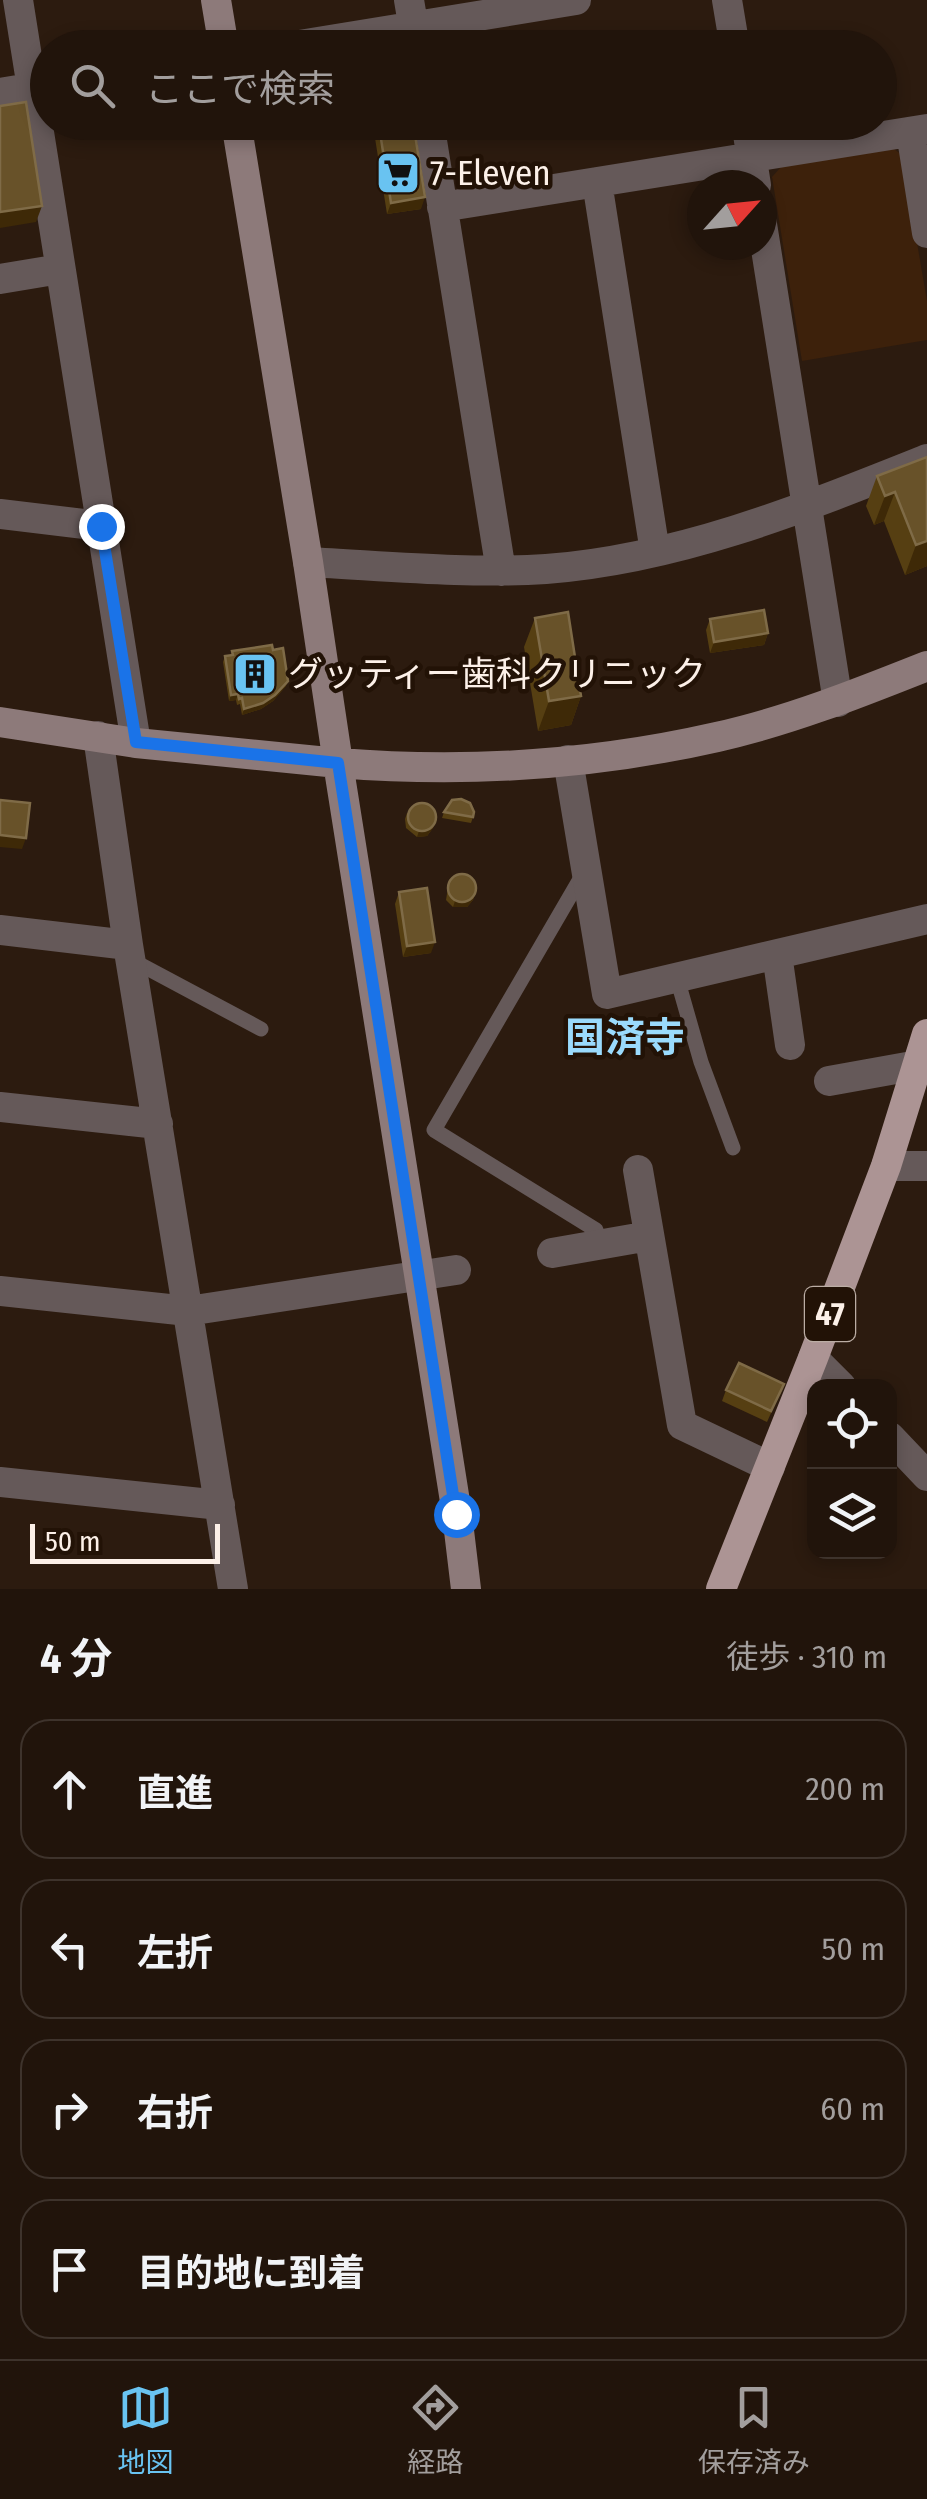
<!DOCTYPE html>
<html lang="ja">
<head>
<meta charset="utf-8">
<style>
  body { margin:0; font-family:"Fira Sans Condensed","Noto Sans JP",sans-serif; background:#2d2119; color:#f1f3f6 }
  .controls { position:absolute; right:30px; bottom:30px; display:grid; overflow:hidden; border-radius:20px; box-shadow:0 5px 15px #0003 }
  .controls button { width:90px; height:90px; display:grid; place-items:center; padding:0; border:0; border-bottom:2px solid #3e332c; background:#21140b; color:#f1f3f6; font:50px sans-serif }
  .compass { position:absolute; left:687px; top:170px; width:90px; height:90px; border-radius:50%; background:#21140b; box-shadow:0 5px 15px #0003; rotate:63deg }
  .scale { position:absolute; left:30px; bottom:25px; width:190px; box-sizing:border-box; padding-left:10px; border:5px solid #fcf0e8; border-top:0; font-size:28px; line-height:35px; white-space:nowrap; color:#fcf0e8; -webkit-text-stroke:8px #221206; paint-order:stroke }
  .stop { position:absolute; width:30px; height:30px; margin:-22px; border:8px solid #1a73e8; border-radius:50%; background:#fff }
  .stop.end { background:#1a73e8; border-color:#fff; box-shadow:0 2px 10px #0008 }
  .list { margin:0; padding:0; list-style:none }
  h2 { display:flex; justify-content:space-between; align-items:center; height:130px; margin:0; padding:0 40px; font-size:42px }
  h2 small { font-size:32px; font-weight:400; color:#a29e9d }
  .list li { display:grid; grid-template-columns:65px 1fr auto; gap:30px; align-items:center; box-sizing:border-box; height:140px; margin:0 20px 20px; padding:0 20px; border:2px solid #3e332c; border-radius:30px }
  .list b { display:block; font-size:38px; white-space:nowrap }
  .list em { font-size:32px; font-style:normal; color:#a29e9d }
  .icon { flex:none; width:55px; height:55px; fill:none; stroke:currentColor; stroke-width:2; stroke-linecap:round; stroke-linejoin:round }
  .map { position:relative; flex:none; width:927px; height:1589px; overflow:hidden }
  .search { position:absolute; background:#21140b; box-shadow:0 5px 15px #0003; left:30px; right:30px; top:30px; height:110px; display:flex; align-items:center; gap:25px; box-sizing:border-box; padding:0 35px; border-radius:55px; color:#a29e9d; font-size:38px }
  .sheet { height:770px; background:#21140b }
  nav { display:flex; justify-content:space-around; align-items:center; box-sizing:border-box; height:140px; border-top:2px solid #3e332c; background:#21140b; font-size:28px; color:#a29e9d }
  nav a { display:grid; justify-items:center; gap:5px }
  nav .on { color:#69c3f1 }
  .map>svg:first-child { display:block }
</style>
</head>
<body>
<div class="map">
<svg width="927" height="1589" viewBox="0 0 927 1589">
  <rect width="100%" height="100%" fill="#2c1b0f"/>
  <!-- green -->
  <path fill="#3d210b" d="M894 149 902 155 927 301V340L802 361 772 177 781 167Z"/>
  <g fill="none" stroke-linecap="round" stroke-linejoin="round">
    <!-- lane -->
    <path stroke="#655959" stroke-width="15" d="M583 874 434 1130 596 1230
      M130 959 261 1029
      M677 978 701 1062 733 1148"/>
    <!-- street -->
    <path stroke="#655959" stroke-width="30" d="M18 0 136 743
      M409 0 417 48
      M727 0 735 48
      M281 48 576 0
      M0 93 48 85
      M429 122 501 571
      M746 122 756 185
      M911 132 927 233
      M597 182 655 552
      M442 207 927 129
      M762 224 838 702
      M0 279 60 269
      M0 514 101 526
      M308 562C387 566 467 574 546 569 679 559 804 508 927 459
      M98 736 128 945 233 1589
      M568 760 607 994 927 919
      M0 930 128 945
      M777 954 790 1045
      M829 1081 918 1065
      M0 1107 158 1124
      M886 1166H927
      M638 1170 682 1425 770 1467
      M552 1253 649 1236
      M0 1291 188 1311 456 1270
      M813 1358 841 1386
      M890 1437 927 1476
      M0 1482 220 1505"/>
    <!-- secondary -->
    <path stroke="#8d7a7a" stroke-width="30" d="M216 0 224 48
      M236 122 308 562 338 763C464 773 594 765 717 737 789 721 859 693 927 666
      M0 722 136 743 338 763 457 1514 466 1589"/>
    <!-- primary -->
    <path stroke="#ac9494" stroke-width="30" d="M721 1589 813 1358 886 1166 927 1034"/>
  </g>
  <!-- wall -->
  <path fill="#563f12" d="M379 126 421 209 387 214 375 138Z
    M927 457V566L905 575 884 521 874 525 866 506 877 476Z
    M535 618 581 696 571 725 538 731 524 647Z
    M710 619 768 633 764 645 710 653 706 630Z
    M273 650 286 686 273 701 261 709 242 715 240 704 237 705 236 700 229 701 223 662 225 656 231 655 232 651Z
    M444 812 473 817 471 823 442 818Z
    M407 813 435 822 433 828 427 836 417 837 406 828 405 819Z
    M449 881 475 894 473 900 467 907H453L446 900Z
    M399 892 431 953 403 957 395 904Z
    M784 1384 767 1422 722 1401 726 1390Z"/>
  <!-- shaded-wall -->
  <path fill="#3e2907" d="M425 197 421 209 387 214 391 203Z
    M42 206 36 222 0 228V212Z
    M895 492 884 521 874 525 885 496Z
    M927 541V566L905 575 916 545Z
    M768 633 764 645 710 653 714 642Z
    M288 681 286 686 273 701 261 709 242 715 244 709Z
    M238 694 236 700 229 701 231 695Z
    M581 696 571 725 538 731 549 701Z
    M435 822 433 828 427 836 417 837 419 831Z
    M0 835 26 838 22 849 0 847Z
    M475 894 473 900 467 907H453L455 901Z
    M435 942 431 953 403 957 407 946Z"/>
  <!-- building -->
  <path fill="#685229" stroke="#7f6b47" stroke-width="2.5" d="M26 102 42 206 0 212V106Z
    M403 122H413L425 197 391 203 379 126Z
    M927 457V541L916 545 895 492 885 496 877 476Z
    M764 610 768 633 714 642 710 619Z
    M568 612 581 696 549 701 535 618Z
    M272 645 273 650 283 648 288 681 275 695 263 703 244 709 242 698 239 699 238 694 231 695 225 656 233 655 232 651Z
    M461 799 470 803 474 812 473 817 444 812 452 800Z
    M0 800 30 803 26 838 0 835Z
    M408 817a14 14 0 1 1 28 0a14 14 0 1 1-28 0Z
    M448 888a14 14 0 1 1 28 0a14 14 0 1 1-28 0Z
    M427 888 435 942 407 946 399 892Z
    M739 1363 784 1384 771 1411 726 1390Z"/>
  <g fill="none" stroke-linecap="round" stroke-linejoin="round">
    <!-- route -->
    <path stroke="#1a73e8" stroke-width="12" d="M101 526 136 742 338 763 456 1514"/>
  </g>
  <!-- icons -->
  <defs>
    <symbol id="supermarket-square" viewBox="-11 -11 22 22"><rect x="-9" y="-9" width="18" height="18" rx="4" fill="#69c3f1" stroke="#221206"/><path d="M-6-5.5h2.5l.6 2H6L4.5 2H-2.5L-4.4-4H-6ZM-1.5 3.2a1.3 1.3 0 1 0 .1 0ZM3 3.2a1.3 1.3 0 1 0 .1 0Z" fill="#111"/></symbol>
    <symbol id="building-square" viewBox="-11 -11 22 22"><rect x="-9" y="-9" width="18" height="18" rx="4" fill="#69c3f1" stroke="#221206"/><path d="M-4-6H4V6H1V3H-1V6H-4ZM-2.5-4.3h1.7v1.8h-1.7ZM.8-4.3h1.7v1.8H.8ZM-2.5-1h1.7V.8h-1.7ZM.8-1h1.7V.8H.8Z" fill="#111"/></symbol>
  </defs>
  <g fill-rule="evenodd">
    <use href="#supermarket-square" x="373" y="148" width="50" height="50"/>
    <use href="#building-square" x="230" y="649" width="50" height="50"/>
  </g>
  <g text-anchor="middle" dominant-baseline="central" stroke-width="9" stroke-linejoin="round" paint-order="stroke">
    <!-- shield labels -->
    <rect fill="#221206" stroke="#bbada4" stroke-width="2.5" x="805" y="1287" width="50" height="54" rx="8"/>
    <g font-size="32" font-weight="bold" fill="#fcf0e8">
      <text x="830" y="1314">47</text>
    </g>
    <!-- poi labels -->
    <g font-size="35" fill="#fcf0e8" stroke="#221206" text-anchor="start">
      <text x="430" y="173">7-Eleven</text>
      <text x="288" y="674">グッティー歯科クリニック</text>
    </g>
    <!-- quarter labels -->
    <g font-size="40" font-weight="bold" fill="#9adafc" stroke="#221206">
      <text x="625" y="1038">国済寺</text>
    </g>
  </g>
</svg>
<div class="controls">
<button><svg class="icon" aria-label="locate" viewBox="0 0 24 24"><circle cx="12" cy="12" r="6"/><path d="M12 2v4M12 18v4M2 12h4M18 12h4"/></svg></button>
<button><svg class="icon" aria-label="layers" viewBox="0 0 24 24"><path d="M12 4l9 5-9 5-9-5zM3 14l9 5 9-5"/></svg></button>
</div>
<svg class="compass" viewBox="-18 -18 36 36"><path d="M0-13l5 13h-10z" fill="#e53935"/><path d="M0 13l5-13h-10z" fill="#a29e9d"/></svg>
<div class="scale">50 m</div>
<div class="stop" style="left:456px;top:1514px"></div>
<div class="stop end" style="left:101px;top:526px"></div>
<div class="search"><svg class="icon" aria-label="search" viewBox="0 0 24 24"><circle cx="10" cy="10" r="6"/><path d="M15 15l6 6"/></svg>ここで検索</div>
</div>
<section class="sheet">
<h2>4 分<small>徒歩 · 310 m</small></h2>
<ul class="list">
<li><svg class="icon" aria-label="ahead" viewBox="0 0 24 24"><path d="M12 20V5M6 11l6-6 6 6"/></svg><div><b>直進</b></div><em>200 m</em></li>
<li><svg class="icon" aria-label="left" viewBox="0 0 24 24"><path d="M17 20v-9H6M10 6l-5 5 5 5"/></svg><div><b>左折</b></div><em>50 m</em></li>
<li><svg class="icon" aria-label="right" viewBox="0 0 24 24"><path d="M7 20v-9h11M14 6l5 5-5 5"/></svg><div><b>右折</b></div><em>60 m</em></li>
<li><svg class="icon" aria-label="arrive" viewBox="0 0 24 24"><path d="M6 21V4h12l-3 4 3 4H6"/></svg><div><b>目的地に到着</b></div></li>
</ul>
</section>
<nav>
<a class="on"><svg class="icon" aria-label="map" viewBox="0 0 24 24"><path d="M3 6l6-2 6 2 6-2v14l-6 2-6-2-6 2zM9 4v14M15 6v14"/></svg>地図</a>
<a><svg class="icon" aria-label="directions" viewBox="0 0 24 24"><path d="M12 3l9 9-9 9-9-9zM9 14v-3h6M13 9l2 2-2 2"/></svg>経路</a>
<a><svg class="icon" aria-label="saved" viewBox="0 0 24 24"><path d="M7 4h10v16l-5-4-5 4z"/></svg>保存済み</a>
</nav>
</body>
</html>
